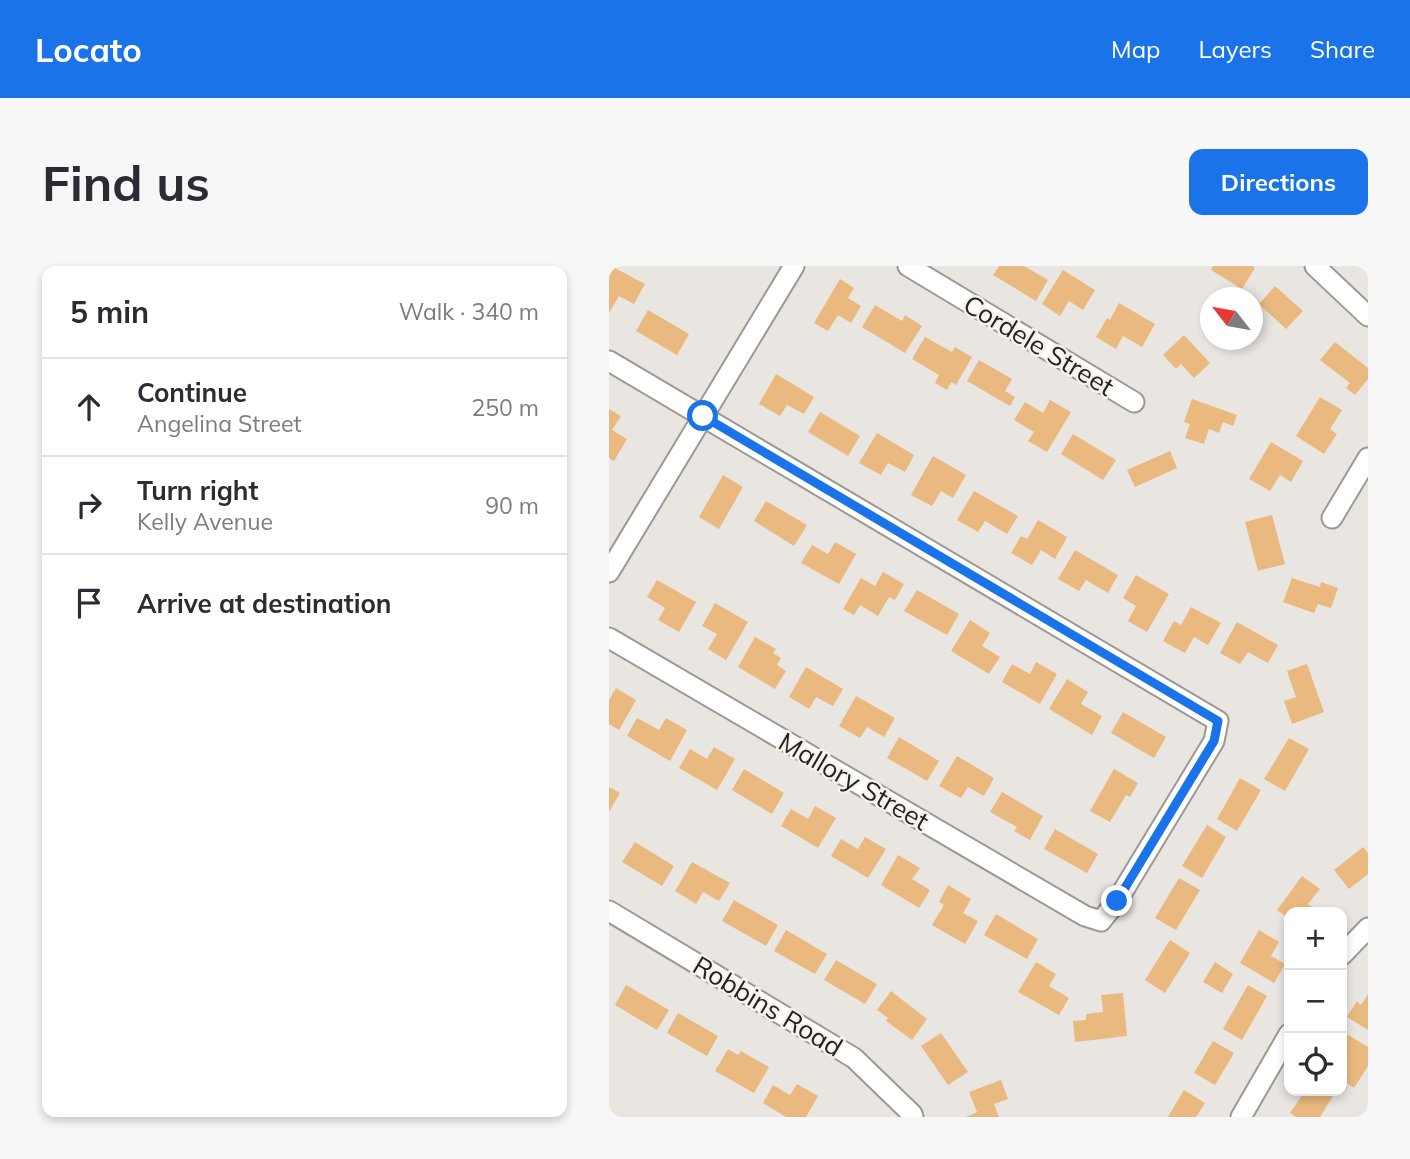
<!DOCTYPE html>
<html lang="en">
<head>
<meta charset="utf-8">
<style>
  body { margin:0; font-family:Mulish,sans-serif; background:#f7f7f7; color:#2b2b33 }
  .controls { position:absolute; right:21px; bottom:21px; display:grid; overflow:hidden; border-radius:14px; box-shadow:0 4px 10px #0003 }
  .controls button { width:63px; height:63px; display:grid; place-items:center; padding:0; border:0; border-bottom:2px solid #e1e1e2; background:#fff; color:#2b2b33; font:35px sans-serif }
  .compass { position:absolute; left:591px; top:21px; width:63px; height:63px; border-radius:50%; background:#fff; box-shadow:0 4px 10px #0003; rotate:301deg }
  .stop { position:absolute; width:21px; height:21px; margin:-16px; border:5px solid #1a73e8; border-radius:50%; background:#fff }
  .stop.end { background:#1a73e8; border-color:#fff; box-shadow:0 2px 7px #0008 }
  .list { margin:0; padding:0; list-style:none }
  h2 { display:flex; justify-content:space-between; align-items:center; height:91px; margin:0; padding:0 28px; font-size:30px }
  h2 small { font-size:23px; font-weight:400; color:#7c7c81 }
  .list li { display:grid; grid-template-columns:46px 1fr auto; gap:21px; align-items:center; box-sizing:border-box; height:98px; padding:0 28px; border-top:2px solid #e1e1e2 }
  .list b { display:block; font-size:26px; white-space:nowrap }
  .list p { margin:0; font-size:23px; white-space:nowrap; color:#7c7c81 }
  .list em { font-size:23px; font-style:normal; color:#7c7c81 }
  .icon { flex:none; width:38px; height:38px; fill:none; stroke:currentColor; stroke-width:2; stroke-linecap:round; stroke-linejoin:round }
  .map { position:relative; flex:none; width:759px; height:851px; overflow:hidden; border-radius:14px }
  header { display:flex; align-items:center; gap:42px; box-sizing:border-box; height:98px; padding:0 35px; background:#1a73e8; color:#fff }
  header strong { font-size:33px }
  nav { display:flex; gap:38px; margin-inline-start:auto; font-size:24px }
  .intro { display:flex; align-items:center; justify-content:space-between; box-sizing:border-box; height:168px; padding:0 42px }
  h1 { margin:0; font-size:49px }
  .button { padding:18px 32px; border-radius:14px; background:#1a73e8; color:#fff; font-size:24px; font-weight:700 }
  main { display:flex; gap:42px; padding:0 42px }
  aside { flex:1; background:#fff; border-radius:14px; box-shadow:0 4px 10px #0003 }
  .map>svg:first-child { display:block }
</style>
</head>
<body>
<header>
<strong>Locato</strong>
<nav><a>Map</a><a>Layers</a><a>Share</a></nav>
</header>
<div class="intro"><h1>Find us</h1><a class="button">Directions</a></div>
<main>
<aside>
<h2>5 min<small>Walk · 340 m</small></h2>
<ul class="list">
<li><svg class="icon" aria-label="ahead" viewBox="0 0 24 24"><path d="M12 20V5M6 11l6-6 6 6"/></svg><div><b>Continue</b><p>Angelina Street</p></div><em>250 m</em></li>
<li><svg class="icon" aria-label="right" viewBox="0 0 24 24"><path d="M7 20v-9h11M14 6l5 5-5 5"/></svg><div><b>Turn right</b><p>Kelly Avenue</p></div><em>90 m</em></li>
<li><svg class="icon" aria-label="arrive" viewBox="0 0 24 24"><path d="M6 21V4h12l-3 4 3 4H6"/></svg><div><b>Arrive at destination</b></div></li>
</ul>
</aside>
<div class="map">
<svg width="759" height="851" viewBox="0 0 759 851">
  <rect width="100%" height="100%" fill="#e9e5e1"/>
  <!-- building -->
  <path fill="#eab97f" d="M2 0 36 18 25 38 10 30 0 47V4Z
    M390 0H415L439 14 427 35 384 9Z
    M604 0H643L646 2 633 23 602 4Z
    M454 4 486 24 474 44 460 35 451 50 433 38Z
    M231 13 245 22 239 32 252 40 242 57 229 49 219 65 205 57Z
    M666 20 694 45 677 63 650 38Z
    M510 37 546 58 533 81 514 70 507 83 487 71 498 52 501 54Z
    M266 39 293 55 296 49 313 60 296 87 253 61Z
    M39 44 80 68 68 89 27 65Z
    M575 69 601 97 585 112 572 98 567 103 554 89Z
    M316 71 343 86 346 81 363 91 347 119 342 116 338 124 326 117 330 109 303 93Z
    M726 76 759 102V113L746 129 737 122 741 117 711 94Z
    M370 94 403 113 396 125 406 131 401 140 358 115Z
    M167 108 205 131 195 148 178 139 171 150 150 138Z
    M711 131 733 144 721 163 728 168 715 188 687 170Z
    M583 133 628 149 624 160 614 156 610 167 600 163 595 178 576 172 581 158 575 156Z
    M441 134 462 146 438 186 419 175 425 166 405 154 416 136 434 147Z
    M0 143 12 150 3 164 18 173 5 195 0 192Z
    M211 146 251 170 239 190 199 166Z
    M268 167 305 189 296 206 279 197 272 209 250 197Z
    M464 168 507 194 494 214 452 188Z
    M662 176 694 195 682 216 671 209 661 225 640 213Z
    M561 185 568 202 526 221 518 204Z
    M324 190 357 209 344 232 332 225 323 240 302 229Z
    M114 209 134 221 110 263 90 251Z
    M365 225 409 250 398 268 376 255 369 266 348 254Z
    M157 235 198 259 185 280 145 255Z
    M663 249 676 298 649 305 636 256Z
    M429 254 458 271 446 293 432 284 423 299 402 287 412 270 418 273Z
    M226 276 247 288 230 318 192 297 203 279 219 288Z
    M466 284 509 309 499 327 477 314 470 325 449 313Z
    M274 306 295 318 286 334 280 331 269 350 251 339 245 349 234 343 252 312 266 320Z
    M527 309 560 328 538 366 519 355 527 340 514 332Z
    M683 312 711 321 712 316 729 322 722 342 709 338 705 347 674 336Z
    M48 314 87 336 70 366 49 354 56 342 38 331Z
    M308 324 350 348 338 369 295 345Z
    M106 337 139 356 117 394 99 383 108 368 93 360Z
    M582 341 612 357 599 379 585 371 576 387 554 375 565 355 572 359Z
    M361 354 381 367 373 380 391 391 380 408 342 385Z
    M628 356 669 379 659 397 639 386 631 398 611 387Z
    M146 371 167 383 164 387 172 392 168 399 177 405 166 423 129 401Z
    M427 396 448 408 431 438 393 416 403 398 421 408Z
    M698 398 715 446 683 458 675 435 687 431 678 405Z
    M197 401 234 423 224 440 207 431 200 443 180 431Z
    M458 413 479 426 472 438 493 450 483 469 440 443Z
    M7 422 27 434 10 464 0 458V434Z
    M247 430 286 452 275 471 258 461 251 472 230 460Z
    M514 446 557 471 545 492 502 467Z
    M28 452 50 464 57 452 78 464 61 495 18 470Z
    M290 471 330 495 318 515 278 492Z
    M680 472 700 483 676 525 655 513Z
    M105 481 126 493 108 524 70 502 81 483 98 493Z
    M348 490 385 512 375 530 359 521 352 532 330 520Z
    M135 503 175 527 163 548 123 524Z
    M505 503 529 517 521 531 517 529 501 556 481 545Z
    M631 512 652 524 628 565 608 553Z
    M0 521 11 527 0 546Z
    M393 526 434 550 421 574 405 565 408 561 381 546Z
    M206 540 227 552 209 582 172 560 182 543 199 553Z
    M598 559 617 571 593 612 573 600Z
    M446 563 489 588 478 607 435 583Z
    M256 571 277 583 259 612 222 590 232 573 249 583Z
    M26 576 65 600 53 620 13 596Z
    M754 581 759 587V608L740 623 725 604Z
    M289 589 311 602 303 613 321 624 310 642 272 619Z
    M83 596 121 617 110 635 94 626 87 638 66 625Z
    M693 610 711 623 699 638 710 646H680V653L668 644Z
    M570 612 591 624 567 664 546 652Z
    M339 619 362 633 354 647 369 655 356 678 323 659 335 639 330 636Z
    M125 634 169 659 157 680 113 655Z
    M387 648 429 673 418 693 375 669Z
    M177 664 218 688 206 708 165 685Z
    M650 664 670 676 662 690 676 698 665 717 631 697Z
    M561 674 581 687 556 727 536 714Z
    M227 694 268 718 256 738 215 714Z
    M427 696 447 708 440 720 460 732 450 749 409 726Z
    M606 696 624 708 613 727 594 716Z
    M17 719 60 744 48 764 6 739Z
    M639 719 658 730 633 774 614 763Z
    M282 725 318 753 303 774 277 755 279 752 268 744Z
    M514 727 518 770 466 776 464 755 477 754V748L494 746 492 729Z
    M759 728V764L738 751 748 735 752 739Z
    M69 747 109 770 98 790 58 767Z
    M733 765 759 781V800L745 822 733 814 735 793Z
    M332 767 359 806 339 819 312 780Z
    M604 775 625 787 606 819 585 807Z
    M119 783 129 789 132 785 160 801 145 827 106 805Z
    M392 814 399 833 385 838 390 851H357L368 846 360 826Z
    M188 818 209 830 197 851H177L154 837 164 819 181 829Z
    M575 824 596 837 587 851H559Z
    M696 825H716L724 830 711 851H687L681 847Z"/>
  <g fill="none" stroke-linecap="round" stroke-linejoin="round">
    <defs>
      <path id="minor" d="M299 0 525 136
        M706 0 759 50
        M0 95 609 455 605 475 508 635 492 655 476 650 0 372
        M723 252 759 192
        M0 306 185 0
        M0 645 245 792 303 848 304 851
        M733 689 759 662
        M632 851 680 768"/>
    </defs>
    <!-- minor casing -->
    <use href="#minor" stroke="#9c9894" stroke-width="23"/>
    <!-- minor -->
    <use href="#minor" stroke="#fff" stroke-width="19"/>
  </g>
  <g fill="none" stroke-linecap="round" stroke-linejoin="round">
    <!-- route -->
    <path stroke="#1a73e8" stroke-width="9" d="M94 150 609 455 605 475 508 635"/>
  </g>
  <g text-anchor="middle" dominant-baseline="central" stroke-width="5" stroke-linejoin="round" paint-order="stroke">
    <!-- street labels -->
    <g font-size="26" fill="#252322" stroke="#f7f2ee">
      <text transform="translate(430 79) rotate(31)">Cordele Street</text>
      <text transform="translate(245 515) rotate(30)">Mallory Street</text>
      <text transform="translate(159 740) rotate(31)">Robbins Road</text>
    </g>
  </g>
</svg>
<div class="controls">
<button>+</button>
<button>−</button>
<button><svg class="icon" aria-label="locate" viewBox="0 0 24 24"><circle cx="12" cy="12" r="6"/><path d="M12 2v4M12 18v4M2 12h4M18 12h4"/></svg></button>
</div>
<svg class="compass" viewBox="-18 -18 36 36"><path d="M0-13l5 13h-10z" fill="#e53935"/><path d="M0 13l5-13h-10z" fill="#7c7c81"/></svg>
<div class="stop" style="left:94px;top:150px"></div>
<div class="stop end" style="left:508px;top:635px"></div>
</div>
</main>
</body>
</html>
